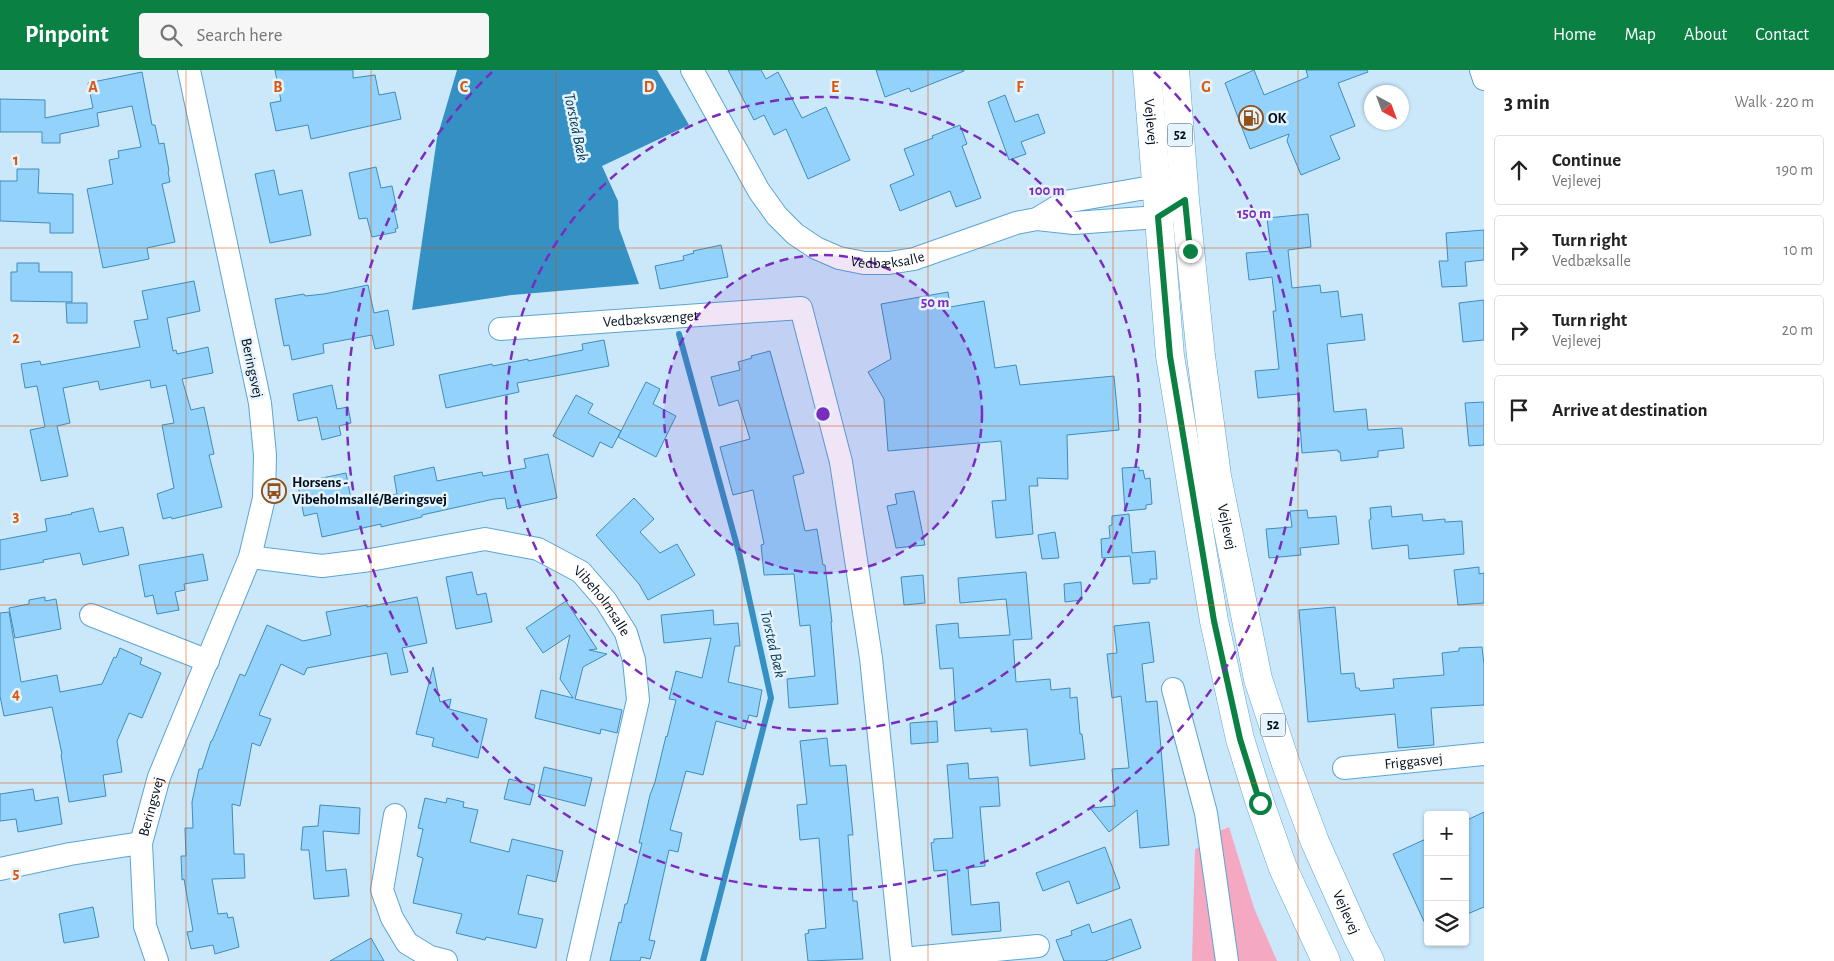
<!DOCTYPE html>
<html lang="en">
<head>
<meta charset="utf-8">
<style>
  body { margin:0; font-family:"Alegreya Sans",sans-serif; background:#f6f6f6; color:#222 }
  .controls { position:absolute; right:15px; bottom:15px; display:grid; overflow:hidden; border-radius:5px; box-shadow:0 1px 4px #0004 }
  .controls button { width:45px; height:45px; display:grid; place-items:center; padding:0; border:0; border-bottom:1px solid #e0e0e0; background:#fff; color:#222; font:25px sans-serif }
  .compass { position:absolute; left:1364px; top:15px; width:45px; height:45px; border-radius:50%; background:#fff; box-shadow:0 1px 4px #0004; rotate:139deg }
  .stop { position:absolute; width:15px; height:15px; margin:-11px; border:4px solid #0b8043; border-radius:50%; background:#fff }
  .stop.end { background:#0b8043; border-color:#fff; box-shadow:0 1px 5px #0008 }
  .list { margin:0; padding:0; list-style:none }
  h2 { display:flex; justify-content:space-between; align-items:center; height:65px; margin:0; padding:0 20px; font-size:21px }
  h2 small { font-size:16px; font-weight:400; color:#767676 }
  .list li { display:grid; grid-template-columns:32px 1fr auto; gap:15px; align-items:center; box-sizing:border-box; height:70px; margin:0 10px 10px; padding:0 10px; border:1px solid #e0e0e0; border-radius:5px }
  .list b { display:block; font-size:19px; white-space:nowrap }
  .list p { margin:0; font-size:16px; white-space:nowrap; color:#767676 }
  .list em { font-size:16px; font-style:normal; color:#767676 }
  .icon { flex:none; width:28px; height:28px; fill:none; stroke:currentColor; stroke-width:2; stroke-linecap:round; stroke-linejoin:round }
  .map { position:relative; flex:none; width:1484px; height:891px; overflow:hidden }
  header { display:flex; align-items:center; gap:30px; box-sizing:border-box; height:70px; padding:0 25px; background:#0b8043; color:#fff }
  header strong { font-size:24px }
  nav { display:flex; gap:28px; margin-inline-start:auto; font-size:18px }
  .search { width:350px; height:45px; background:#f6f6f6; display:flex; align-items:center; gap:12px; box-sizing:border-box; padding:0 18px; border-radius:5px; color:#767676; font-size:19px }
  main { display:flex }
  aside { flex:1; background:#fff }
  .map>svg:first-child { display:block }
</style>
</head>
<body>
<header>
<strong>Pinpoint</strong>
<div class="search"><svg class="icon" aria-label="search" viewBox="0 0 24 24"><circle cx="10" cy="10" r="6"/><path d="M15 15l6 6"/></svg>Search here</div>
<nav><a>Home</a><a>Map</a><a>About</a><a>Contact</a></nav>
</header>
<main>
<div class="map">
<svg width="1484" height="891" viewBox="0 0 1484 891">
  <rect width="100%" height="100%" fill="#cbe8fb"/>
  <!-- green -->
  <path fill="#f5a8c2" d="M1229 757 1254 838 1277 891H1236L1219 761Z
    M1206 774 1222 891H1192L1195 779Z"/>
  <!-- water -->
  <path fill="#3590c3" d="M457 0H657L689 55 602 96 618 131 619 158 639 214 512 225 412 240 437 68Z"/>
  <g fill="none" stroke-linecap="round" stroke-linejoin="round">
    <!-- stream -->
    <path stroke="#3590c3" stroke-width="6" d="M679 264 740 487 771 628 703 891"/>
  </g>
  <!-- building -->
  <path fill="#93d2fa" stroke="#408cb9" d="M275 0H353V8L375 5 379 25 395 22 401 49 311 69 308 55 276 61 270 33 281 31Z
    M728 0H761L766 9 778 2 802 48 826 37 850 90 808 109 786 59 774 65 764 45 754 50Z
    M876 0H964V1L911 22 909 18 885 27Z
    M1254 0 1264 25 1308 7 1306 0H1367L1368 2 1338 13 1355 56 1330 66 1340 89 1301 105 1287 71 1289 64 1250 79 1225 13Z
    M142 2 152 55H155L159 74 164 73 169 101 168 102 170 112 162 114 175 172 147 178 149 189 103 198 87 119 113 114 109 90 119 88 118 81 141 77 132 36 97 43 99 56 60 64V73H42V62H0V29L45 30V48L93 38 88 13Z
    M1005 25 1015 52 1038 44 1045 63 1021 72 1026 84 1009 90 988 32Z
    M960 55 967 74 962 76 981 128 956 137 950 121 900 141 890 115 914 105 904 79 933 68 932 66Z
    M376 97 381 118 392 116 397 140H394L398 158 395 159 396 162 372 167 367 148 359 149 349 103Z
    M17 99H39L38 123 73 124V163H50V153L0 151V111H17Z
    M274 100 279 125 302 120 311 165 270 173 255 104Z
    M1308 144 1311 177 1288 180 1292 218 1320 215 1321 223 1338 221 1341 247 1362 244 1365 270 1327 274 1334 342 1366 339 1368 360 1402 358 1404 378 1378 381V387L1341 391 1340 382H1338V380L1302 383 1298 324 1258 328 1255 301 1279 299 1273 241H1276L1272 207 1249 210 1246 183 1271 181 1267 148Z
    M1484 160V190L1465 192 1467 216 1442 217 1439 191H1448L1446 163Z
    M721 175 728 207 660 219 655 196 684 190 683 186 694 183 693 181Z
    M17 193H39V202H72V232L11 231V202H17Z
    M194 211 200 241 167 248 173 281 176 280 177 284 208 277 213 303 182 309 191 340 204 337 214 384 209 385 222 437 172 449 171 447 163 449 157 424 174 418 162 355 174 353 166 315 151 318 150 310 100 320 98 311 63 318 70 353 57 356 68 406 41 411 30 360 45 357 37 316 25 318 21 294 40 291 41 295 140 277 134 251 148 249 142 221Z
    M368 215 374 243 388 240 394 275 375 279 372 265 323 274 324 283 292 290 289 275 284 276 275 229 304 224 305 226 324 224Z
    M948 222 950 237 984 231 995 298 1016 295 1020 315 1114 306 1119 360 1067 365 1068 409 1037 408 1038 416H1029L1033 464 996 468 992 431 1006 430 1001 371 888 381 884 329 868 302 891 289 881 234Z
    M1484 230V270L1463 272 1459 233Z
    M66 233H87V253H67Z
    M604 270 609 296 517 313 519 322 446 338 439 305 492 294 493 296 528 289V291L583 280 582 274Z
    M770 281 804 403 793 406 805 461 817 459 823 495H825L832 552H831L838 634 789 638 787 609 815 606 810 555 800 556 794 504 764 505 761 475 764 474 753 420 733 425 720 377 750 369 738 330 719 336 711 307 740 300 738 292 752 288 751 286Z
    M646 312 660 319 653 334 676 346 656 387 618 367Z
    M332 315 337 339 348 337 351 353 339 356 341 365 322 370 317 347 298 351 293 324Z
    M576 325 593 334 588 343 621 361 612 378 600 372 593 387 553 366Z
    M1484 332V375L1469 376 1465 333Z
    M548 384 557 428 507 439 505 428 494 429 422 445V447L381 457V454L322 467 317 443 304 446 299 421V413L346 403 351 429 353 428 354 433 397 424 394 406 434 397 437 411 482 402 483 406 526 398 524 389Z
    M1139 397V401L1143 400 1145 409 1150 408 1152 434 1146 435V439L1125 441 1122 398Z
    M914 421 925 475 896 478 887 436 897 434 895 424Z
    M634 428 654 449 640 462 660 483 677 474 695 505 648 530 639 514 596 465Z
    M1391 436 1392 447 1422 444 1423 451 1445 449V452L1462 451 1464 484 1409 489 1408 475 1372 479 1369 450 1371 449 1370 438Z
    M93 438 99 462 123 457 129 485 83 495 80 483 43 490 44 492 0 500V470L47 461 45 449 72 444 71 443Z
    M1307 440 1308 448 1336 446 1339 474 1300 478 1301 485 1269 488 1266 459 1292 457 1290 441Z
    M1129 444 1132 483 1155 481 1157 509H1150V513L1133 514 1130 486 1102 488 1101 469 1110 468 1109 456 1112 455V446Z
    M1055 462 1059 488 1042 489 1038 465Z
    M203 484 208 510 184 514 185 520 175 522 179 540 157 544 153 525 145 527 139 495Z
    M1479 497V504L1484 503V533L1458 535 1454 500Z
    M472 502 477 525 486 523 492 552 456 559 446 507Z
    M1026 502 1032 569 1013 570 1016 612 1050 609 1051 620 1070 618V628L1077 627 1080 664H1082L1085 689 1030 696 1027 659 991 662V658L955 661 953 631H955L953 598 940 599 936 555 958 553 959 568 1010 565 1006 529 960 533 958 508Z
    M923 505 925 533 904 535 901 507Z
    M1081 512 1082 530 1065 532 1064 514Z
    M45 527V531L56 529 61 559 15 568 9 538 29 534V530Z
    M417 527 427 573 402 578 408 602 391 605 387 583 307 598 304 605 281 594 259 645 271 649 260 676 252 673 240 736 232 734 234 784H244L245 808 212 809 218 844 227 843 228 848 233 847 239 877 215 884 213 875 191 879 187 862 193 861 184 809 182 810 181 786H186L185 758H193L192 732 199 699H202L211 671H212L240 604 245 606 267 555 303 571 331 565 326 542 367 535V537Z
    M566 531 597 579 589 580 607 584 583 597 575 629 622 640 617 663 601 659 600 664 535 648 541 620 573 628 560 609 570 565 543 583 526 558Z
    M1335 537 1341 604 1354 603 1356 618H1359L1360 621 1394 618 1393 609 1444 605 1442 583 1459 581V578L1482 577 1484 595V635L1431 638 1434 675 1398 678 1395 644 1308 652 1299 540Z
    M713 540 714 555 738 553 740 576H735L728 612 762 620 757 647 749 645 745 659 716 651 703 705 686 701 670 760 682 763 678 782 669 780 649 870 655 871 650 889 641 887 640 891H610L619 852 621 853 625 834H627L642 773H639L650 725 655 712 666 666 667 667 676 630 669 629 676 601 702 608 711 568 664 573 661 545Z
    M9 542 21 612 57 605 60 622 102 614 114 587 116 588 120 578 142 588 140 594 161 603 142 648 129 643 117 671 122 702 103 705 106 726 69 732 61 685 62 684 52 637 4 646 0 626V543Z
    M1149 552 1154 592 1142 594 1146 632 1157 631 1169 775 1140 778 1137 740 1109 762 1090 738 1115 736 1112 699 1129 698 1121 626 1112 628 1107 584 1117 583 1114 556Z
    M433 597 440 632 451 629 449 639 487 649 478 688 432 676 434 668 416 664Z
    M937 651 938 672 911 674 910 653Z
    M827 668 830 696 846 695 853 765H848L853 831H857L863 889 808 891 805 864 809 863 808 860 826 858 819 768 800 770 797 735 807 734 800 671Z
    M968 693 969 709 998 707 1000 736 980 737 985 796 968 798 971 835 999 832 1001 861 952 865 947 800 934 801 931 773 934 772V769L953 768 947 695Z
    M544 697 592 708 585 736 538 724Z
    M509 709 535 715 530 735 504 729Z
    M33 719 35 731 58 727 62 754 18 762 16 749 0 751V724Z
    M425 728 446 733 447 728 464 732 463 737 478 740 470 772 509 782 512 769 563 781 556 812 527 805 518 844 543 849 536 878 486 867 485 870 456 863 462 844 413 833 423 788 417 786 423 759 418 758Z
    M320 735 360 738 359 764 323 761 326 801 346 799 349 826 314 829 309 780H301L303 757 318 756Z
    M1484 742V837L1465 845V751Z
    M1428 768V860L1393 784Z
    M1105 777 1120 818 1077 834 1069 811 1043 821 1036 803Z
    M93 837 99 867 64 873 59 844Z
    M1131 849 1141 878 1105 891H1064L1056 870 1072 865 1071 861 1089 854 1092 863Z
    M371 868 384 891H330Z"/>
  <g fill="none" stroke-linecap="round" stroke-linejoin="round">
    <defs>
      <g id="minor">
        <path id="s1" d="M692 0 759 121 777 146 795 164 816 178 839 188 864 193H889L914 189 1016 153 1037 149 1074 153 1158 147 1172 138"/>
        <path d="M1481 0 1484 9"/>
        <path d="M1037 149 1065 132 1140 119 1155 117 1171 124"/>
        <path id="s2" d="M500 259 801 238 841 392 871 588 902 891"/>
        <path id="s3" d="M250 487 322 496 370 490 485 469 538 479 581 502 606 531 626 563 634 590 638 630 578 891"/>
        <path d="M91 545 208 591"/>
        <path d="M1173 619 1206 743 1227 891"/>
        <path id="s4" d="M1344 698 1484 684"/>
        <path d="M395 745 382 820 392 848 407 873 430 887 446 891"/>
        <path d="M0 799 70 784 141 773"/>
        <path d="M902 889 1038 876"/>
        <path id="s5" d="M157 891 145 856 141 773 159 707 250 487 264 428 265 385 260 333 189 0"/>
      </g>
      <g id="major">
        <path id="s6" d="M1147 0 1170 286 1214 551 1240 669 1260 733 1283 798 1326 891"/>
        <path id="s7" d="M1175 0 1185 130 1201 286 1217 406 1258 609 1286 694 1315 772 1358 868 1370 891"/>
      </g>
    </defs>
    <!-- minor casing -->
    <use href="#minor" stroke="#5aa5d3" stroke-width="24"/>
    <!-- major casing -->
    <use href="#major" stroke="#5aa5d3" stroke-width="29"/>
    <!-- minor -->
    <use href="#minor" stroke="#fff" stroke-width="22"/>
    <!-- major -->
    <use href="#major" stroke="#fff" stroke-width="28"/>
  </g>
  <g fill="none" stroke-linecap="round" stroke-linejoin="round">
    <!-- route -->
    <path stroke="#0b8043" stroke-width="6" d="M1190 181 1185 130 1158 147 1170 286 1214 551 1240 669 1260 733"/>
  </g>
  <!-- grid -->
  <path fill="none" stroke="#dc550d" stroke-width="1" stroke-opacity="0.55" d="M186 0V891M371 0V891M556 0V891M742 0V891M928 0V891M1113 0V891M1298 0V891M0 178H1484M0 356H1484M0 535H1484M0 713H1484"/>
  <!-- distance rings -->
  <circle cx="823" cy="344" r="159" fill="#7b2cbf" fill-opacity=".12"/>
  <g fill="none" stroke="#7b2cbf" stroke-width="2.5" stroke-dasharray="9 6">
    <circle cx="823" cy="344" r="159"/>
    <circle cx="823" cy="344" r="317"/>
    <path d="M1154 2A476 476 0 1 1 492 2"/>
  </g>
  <!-- icons -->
  <defs>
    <symbol id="fuel-ring" viewBox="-11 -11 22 22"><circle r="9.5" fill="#e4f3fc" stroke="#91521a" stroke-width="1.5"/><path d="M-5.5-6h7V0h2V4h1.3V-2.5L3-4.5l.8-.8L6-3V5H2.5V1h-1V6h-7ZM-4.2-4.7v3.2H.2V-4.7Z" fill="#91521a"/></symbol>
    <symbol id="bus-ring" viewBox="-11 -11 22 22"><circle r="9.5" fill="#e4f3fc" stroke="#91521a" stroke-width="1.5"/><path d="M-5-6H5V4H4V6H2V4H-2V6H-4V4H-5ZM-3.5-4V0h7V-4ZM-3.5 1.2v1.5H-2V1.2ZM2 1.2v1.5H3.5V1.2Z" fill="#91521a"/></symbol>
  </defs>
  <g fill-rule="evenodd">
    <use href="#fuel-ring" x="1237" y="34" width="28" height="28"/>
    <use href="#bus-ring" x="260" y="407" width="28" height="28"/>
  </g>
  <g text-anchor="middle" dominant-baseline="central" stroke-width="5" stroke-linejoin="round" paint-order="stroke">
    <!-- shield labels -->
    <g fill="#e4f3fc" stroke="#44535e" stroke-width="1">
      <rect x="1167.5" y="53.5" width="25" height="23" rx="4"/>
      <rect x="1260.5" y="643.5" width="25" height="23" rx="4"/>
    </g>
    <g font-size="14" font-weight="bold" fill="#000e1b">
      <text x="1180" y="65">52</text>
      <text x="1273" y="655">52</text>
    </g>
    <!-- poi labels -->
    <g font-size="15" font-weight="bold" fill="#000e1b" stroke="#e4f3fc" text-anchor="start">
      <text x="1268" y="48">OK</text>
      <text x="292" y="412">Horsens -<tspan x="292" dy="17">Vibeholmsallé/Beringsvej</tspan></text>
    </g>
    <!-- street labels -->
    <g font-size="15" fill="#000e1b" stroke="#e4f3fc">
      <text stroke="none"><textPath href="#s6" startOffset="52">Vejlevej</textPath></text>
      <text stroke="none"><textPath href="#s1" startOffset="294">Vedbæksalle</textPath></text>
      <text stroke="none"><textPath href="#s2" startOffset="151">Vedbæksvænget</textPath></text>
      <text transform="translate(252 298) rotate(78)">Beringsvej</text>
      <text stroke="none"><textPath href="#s7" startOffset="460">Vejlevej</textPath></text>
      <text stroke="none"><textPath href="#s3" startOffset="376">Vibeholmsalle</textPath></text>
      <text stroke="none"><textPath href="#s4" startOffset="70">Friggasvej</textPath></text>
      <text stroke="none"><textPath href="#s5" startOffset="158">Beringsvej</textPath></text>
      <text stroke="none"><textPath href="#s7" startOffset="865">Vejlevej</textPath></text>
    </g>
    <!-- water labels -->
    <g font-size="16" font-style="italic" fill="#083c57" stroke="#e4f3fc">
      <text transform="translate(576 57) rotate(78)">Torsted Bæk</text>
      <text transform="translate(773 574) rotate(77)">Torsted Bæk</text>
    </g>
  </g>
  <g font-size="16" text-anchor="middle" font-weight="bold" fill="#dc550d" stroke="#e4f3fc" stroke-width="5" stroke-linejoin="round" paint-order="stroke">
    <text x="93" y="22">A</text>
    <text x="278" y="22">B</text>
    <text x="464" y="22">C</text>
    <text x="649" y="22">D</text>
    <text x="835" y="22">E</text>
    <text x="1020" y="22">F</text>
    <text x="1206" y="22">G</text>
    <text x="16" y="95">1</text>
    <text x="16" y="273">2</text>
    <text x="16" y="451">3</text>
    <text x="16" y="629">4</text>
    <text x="16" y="808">5</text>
  </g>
  <circle cx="823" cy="344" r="8" fill="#7b2cbf" stroke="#e4f3fc" stroke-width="2.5"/>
  <g font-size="15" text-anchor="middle" font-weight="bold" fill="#7b2cbf" stroke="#e4f3fc" stroke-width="5" stroke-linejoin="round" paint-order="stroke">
    <text x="1047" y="125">100 m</text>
    <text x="1254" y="148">150 m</text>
    <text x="935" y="237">50 m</text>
  </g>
</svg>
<div class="controls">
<button>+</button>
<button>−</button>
<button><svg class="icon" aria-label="layers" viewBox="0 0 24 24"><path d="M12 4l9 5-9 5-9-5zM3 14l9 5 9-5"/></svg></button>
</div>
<svg class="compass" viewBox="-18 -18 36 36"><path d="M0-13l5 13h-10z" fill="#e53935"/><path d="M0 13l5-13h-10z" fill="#767676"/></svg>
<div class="stop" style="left:1260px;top:733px"></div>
<div class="stop end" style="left:1190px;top:181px"></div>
</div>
<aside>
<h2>3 min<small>Walk · 220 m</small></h2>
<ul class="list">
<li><svg class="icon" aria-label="ahead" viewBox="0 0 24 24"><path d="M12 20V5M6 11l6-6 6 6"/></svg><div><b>Continue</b><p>Vejlevej</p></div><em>190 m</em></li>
<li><svg class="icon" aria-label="right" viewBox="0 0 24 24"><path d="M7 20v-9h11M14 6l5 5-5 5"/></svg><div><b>Turn right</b><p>Vedbæksalle</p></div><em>10 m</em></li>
<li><svg class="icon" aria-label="right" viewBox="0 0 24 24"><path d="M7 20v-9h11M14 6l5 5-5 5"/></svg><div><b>Turn right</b><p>Vejlevej</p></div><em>20 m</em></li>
<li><svg class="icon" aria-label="arrive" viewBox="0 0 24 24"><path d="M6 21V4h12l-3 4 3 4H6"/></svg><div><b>Arrive at destination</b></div></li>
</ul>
</aside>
</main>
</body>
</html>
